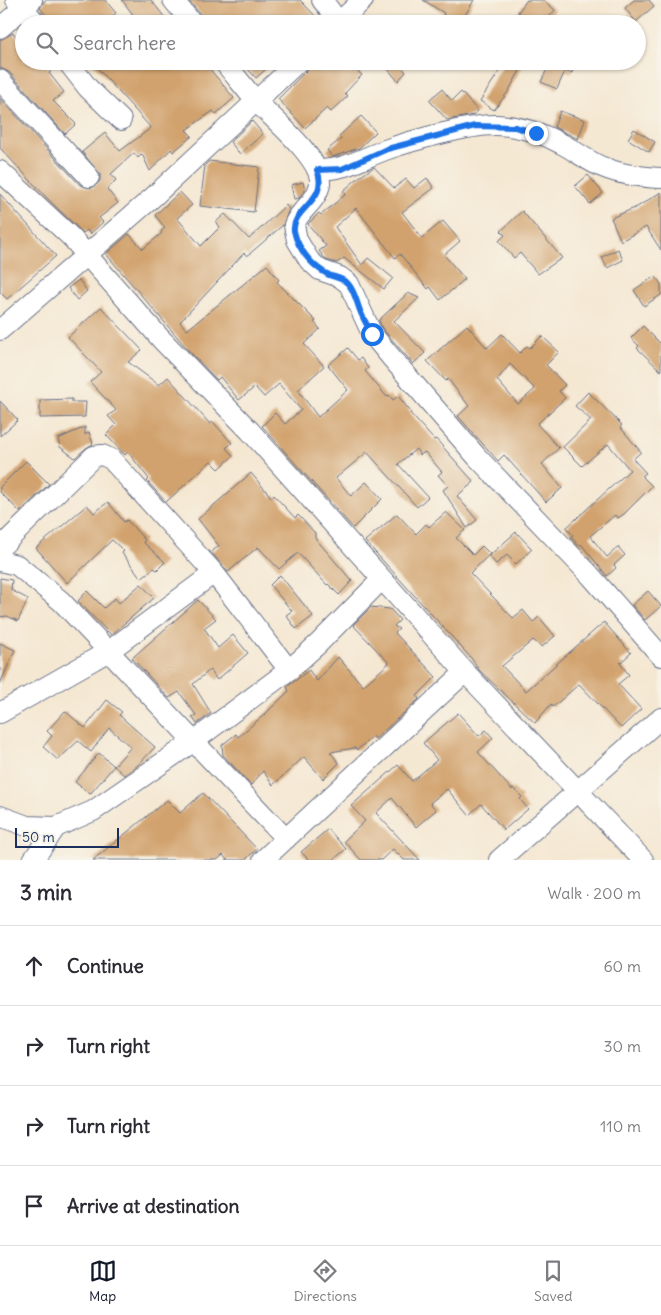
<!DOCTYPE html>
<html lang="en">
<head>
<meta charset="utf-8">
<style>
  body { margin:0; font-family:Delius,sans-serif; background:#f2f2f3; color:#2b2b33 }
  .scale { position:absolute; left:15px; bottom:12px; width:104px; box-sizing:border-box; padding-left:5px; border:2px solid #1b2f5e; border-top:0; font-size:14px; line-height:18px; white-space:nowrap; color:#1b2f5e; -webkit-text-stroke:4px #f7f3e8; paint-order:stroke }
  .stop { position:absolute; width:15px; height:15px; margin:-11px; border:4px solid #1a73e8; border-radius:50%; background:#fff }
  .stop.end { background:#1a73e8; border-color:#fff; box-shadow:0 1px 5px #0008 }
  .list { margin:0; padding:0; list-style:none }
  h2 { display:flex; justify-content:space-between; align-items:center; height:65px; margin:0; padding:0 20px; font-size:21px }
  h2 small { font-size:16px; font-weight:400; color:#7c7c81 }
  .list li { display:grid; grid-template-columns:32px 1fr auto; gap:15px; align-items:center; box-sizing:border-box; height:80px; padding:0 20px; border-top:1px solid #e1e1e2 }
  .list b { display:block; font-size:19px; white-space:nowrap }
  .list em { font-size:16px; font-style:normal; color:#7c7c81 }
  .icon { flex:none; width:28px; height:28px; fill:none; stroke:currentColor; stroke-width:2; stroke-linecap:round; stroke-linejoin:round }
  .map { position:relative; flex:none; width:661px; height:860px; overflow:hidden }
  .search { position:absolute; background:#fff; box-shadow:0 1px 4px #0004; left:15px; right:15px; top:15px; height:55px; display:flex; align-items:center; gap:12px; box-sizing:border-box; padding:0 18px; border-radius:28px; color:#7c7c81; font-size:19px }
  .sheet { height:385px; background:#fff }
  nav { display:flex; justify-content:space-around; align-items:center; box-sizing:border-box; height:70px; border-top:1px solid #e1e1e2; background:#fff; font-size:14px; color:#7c7c81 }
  nav a { display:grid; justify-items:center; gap:2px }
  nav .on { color:#111827 }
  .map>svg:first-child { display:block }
</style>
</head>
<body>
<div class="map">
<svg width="661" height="860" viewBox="0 0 661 860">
  <rect width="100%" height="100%" fill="#f7f3e8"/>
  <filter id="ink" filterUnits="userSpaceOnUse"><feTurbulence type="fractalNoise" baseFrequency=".02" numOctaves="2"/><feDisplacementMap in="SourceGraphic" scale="10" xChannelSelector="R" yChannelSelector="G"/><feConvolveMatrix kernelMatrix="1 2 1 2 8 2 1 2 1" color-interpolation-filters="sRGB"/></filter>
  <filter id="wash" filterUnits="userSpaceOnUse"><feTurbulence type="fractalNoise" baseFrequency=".0096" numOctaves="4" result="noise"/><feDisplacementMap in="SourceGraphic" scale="20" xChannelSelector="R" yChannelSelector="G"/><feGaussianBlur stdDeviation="1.12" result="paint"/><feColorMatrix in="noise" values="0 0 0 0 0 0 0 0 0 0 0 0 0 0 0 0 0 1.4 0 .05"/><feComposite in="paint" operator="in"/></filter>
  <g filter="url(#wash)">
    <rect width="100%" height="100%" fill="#f5e8d3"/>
    <g id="blocks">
      <!-- building -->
      <path fill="#d1a26d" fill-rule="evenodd" d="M45 0H105L116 13 105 24H54L40 8Z
        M122 0H151L170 24H140Z
        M188 0H300L323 24H205L202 16Z
        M423 0H474L460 24 443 15 444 13Z
        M527 0H543L555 10 543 24H534L518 12Z
        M634 0H649L654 6 636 22 625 8Z
        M13 33 24 44V61H43L51 71 49 73 64 92 53 101 76 124 65 134 9 72 0 68V40Z
        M91 61H139L144 67 151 61H203L234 98 216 114 213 111 186 130 192 136 173 152 171 149 150 171 142 154 138 158 134 153 111 174 116 180 107 189 118 203 99 218 103 222 90 234 87 230 83 233 48 199 0 148V98L80 185 92 188 100 181V174L82 152 105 133 120 151 151 128Z
        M241 61H275L256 78Z
        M316 61H367L357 71 362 75 345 93 348 96 331 112 327 108 305 128 278 99Z
        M381 61H396L406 72 398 81Z
        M506 61H511L522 67 508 92 494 110 480 101Z
        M541 61H575L572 73 565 71 557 89 541 82 548 67 541 65Z
        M442 89 452 101 461 92 478 111 473 115 447 120 429 100Z
        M560 111 585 120 578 139 554 127Z
        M361 116 376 132 359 148 332 157 327 150 341 139 339 136Z
        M252 121 263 134 240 154 230 142Z
        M634 129 655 142 649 152 628 139Z
        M209 161 259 167 254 212 200 206 205 165Z
        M374 167 394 188 406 179 414 188 427 178 434 188 402 212 422 238 443 221 460 241 444 255 465 279 440 300 430 287 428 289 400 254 395 258 356 208 335 227 362 265 368 258 393 278 384 289 344 258 337 263 326 260 319 251 326 246 308 224 319 213 321 215 346 194 343 191 358 178Z
        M588 175 603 193 590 204 575 186Z
        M303 182 305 190 299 198 294 199 291 185Z
        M180 192 192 205 177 218 201 246 220 227 216 222 225 214 249 239 286 205 289 209 283 225 247 256 244 253 180 322 187 330 267 265 279 280 277 282 316 321 314 322 320 329 304 344 324 366 298 390 318 417 348 390 328 365 348 348 358 360 361 358 368 368 365 371 387 397 389 395 393 400 398 396 411 412 410 413 434 440 436 439 474 482 457 496 477 520 467 528 443 490 448 486 438 475 442 472 425 452 420 455 416 449 398 464 428 497 417 507 367 452 336 478 351 496 366 482 382 499 353 528 262 426 275 413 285 424 301 410 279 384 264 397 255 387 239 400 220 377 217 380 190 352 106 254 129 234 143 249 162 233 161 231 165 228 155 215Z
        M661 192V250L646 227 621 241 611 218 637 207Z
        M0 194 56 256 7 299 0 292Z
        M522 211 562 258 538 274 520 253 514 258 499 241 505 235 501 231Z
        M618 249 623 260 607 268 602 257Z
        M655 276 661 284V295L644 306 634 290Z
        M79 280 87 291 77 300 68 288Z
        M408 293 419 298 394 321 425 353 413 364 382 328 379 320Z
        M101 307 142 350 128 362 159 385 168 377 210 424 213 422 232 443 226 448 233 456 219 469 211 461 166 502 147 481 149 479 128 452 125 455 106 435 116 425 108 416 116 410 90 382 101 372 68 337Z
        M467 325 487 348 502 334 520 353 527 346 530 348 542 336 559 352 546 365 565 385 559 391 565 398 537 424 559 448 542 464 562 488 546 502 504 455 498 461 458 416 469 406 448 379 446 381 427 361ZM510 364 535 389 518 404 497 380Z
        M643 326 661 344V371L637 348 639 346 631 338Z
        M588 392 622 425 620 427 641 452 633 459 646 473 642 476 652 486 624 514 618 518 615 515 590 536 607 557 618 547 625 555 614 565 616 568 607 576 581 544 579 546 571 537 573 535 566 528 630 470 608 444 582 466 563 447 591 420 575 406Z
        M72 399V402H86L85 417 40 418V400Z
        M0 401 18 420 0 436Z
        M85 427V435L89 432 93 444 86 448 75 458 60 447 58 439Z
        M26 461 49 484 20 512 0 492V487Z
        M251 473 272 498 274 495 295 518 298 515 315 533V538L352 581 339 595 328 584 327 585 298 553 279 569 258 547 228 572 211 552 219 546 198 519Z
        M108 502 124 522 127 520 145 540 143 542 165 562 157 570 154 568 141 578 122 553 124 551 112 540 67 583 36 548 87 505 94 513Z
        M446 512 465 530 456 538 473 555 482 546 490 554 470 573 513 618 523 610 533 622 539 617 555 636 542 647 533 640 502 666 526 691 604 622 631 653 620 663 629 675 618 684 641 709 621 728 579 684 553 707 551 704 535 723 479 670 471 658 365 541 397 514 416 534 426 524 429 527Z
        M516 532 532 549 516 564 507 555 496 564 489 556Z
        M280 575 313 616 296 629 286 615 292 611 270 585Z
        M0 578 12 580 11 590 28 599 18 621 7 616 0 617Z
        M141 584 154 598 111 635 78 601 87 591 104 608 115 598 119 603Z
        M648 591 661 606 645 620 632 605Z
        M198 600 216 619 204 628 218 648 233 635 248 653 217 680 210 670 193 684 211 713 197 724 192 717 196 715 179 692 169 698 132 658Z
        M371 607 390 609 400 620 394 626 399 629 395 633 436 677 417 696 419 699 375 739 373 736 357 750 355 748 330 752 339 763 323 779 304 757 273 785 263 771 251 785 223 755 222 745 236 734 238 737 265 714 289 691 287 687 309 670 317 681 338 657 363 686 389 663 353 625Z
        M0 643 15 650 0 684Z
        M107 700 122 712 119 715 155 747 138 765 124 775 114 766 131 747 109 728 91 752 78 741 58 760 43 747 52 736 47 731 65 711 85 728Z
        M458 713 479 736 486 730 493 738 478 752 512 790 513 788 522 797 520 799 528 809 504 830 481 804 469 815 447 789 430 803 436 810 416 827 392 798 376 813 420 860H404L393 849 381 860H361L344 841 365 821 351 806 398 765 412 781 437 760 423 743Z
        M99 753 114 766 90 794 75 782Z
        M203 793 257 849 245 860H227L223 855 217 860H93L167 800 180 813Z
        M328 829 346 849 333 860H309L301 852Z"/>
    </g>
  </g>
  <g filter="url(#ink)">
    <use href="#blocks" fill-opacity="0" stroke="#677087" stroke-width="1"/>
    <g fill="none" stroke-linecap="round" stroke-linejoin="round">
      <defs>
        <path id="minor" d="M16 0 37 24
          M173 0 193 24
          M322 0 339 22
          M337 24 363 0
          M0 28 32 0
          M67 61 88 88 121 120
          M223 61C234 74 244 87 255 100 271 117 322 159 320 183 318 201 300 209 294 225L297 240 309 260 320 270 340 277 349 284 372 334 390 356 477 457 590 575 661 656
          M0 80 89 177
          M317 170C348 169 358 160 385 150 410 141 471 124 497 125 519 126 542 133 562 144 576 151 590 163 605 168 622 175 642 177 661 178
          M0 171 71 237 161 339 250 431 465 672 643 860
          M0 330 152 198 299 61
          M0 548 94 456 102 455 111 459 214 573 289 670
          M0 561 17 565 61 601 286 839
          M0 713 109 651 214 573
          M0 816 27 826 56 827 93 811 194 741 289 670 318 644 382 579
          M33 860 56 827
          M263 860 465 672
          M499 860 661 718"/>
      </defs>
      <!-- minor casing -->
      <use href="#minor" stroke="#677087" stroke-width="22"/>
      <!-- minor -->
      <use href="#minor" stroke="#fff" stroke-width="20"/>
    </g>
  </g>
  <g fill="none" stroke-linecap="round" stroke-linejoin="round" filter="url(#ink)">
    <!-- route -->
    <path stroke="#1a73e8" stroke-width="6" d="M372 334C368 327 364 320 361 313 357 304 355 292 349 285 344 278 336 278 329 275 313 267 298 250 294 231 291 209 330 200 317 170L342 169 387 149 475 126 515 127 536 133"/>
  </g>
</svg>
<div class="scale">50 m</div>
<div class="stop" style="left:372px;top:334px"></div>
<div class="stop end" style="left:536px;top:133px"></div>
<div class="search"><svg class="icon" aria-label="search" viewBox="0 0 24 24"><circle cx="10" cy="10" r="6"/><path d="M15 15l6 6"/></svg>Search here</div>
</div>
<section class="sheet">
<h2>3 min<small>Walk · 200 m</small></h2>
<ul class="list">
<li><svg class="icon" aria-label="ahead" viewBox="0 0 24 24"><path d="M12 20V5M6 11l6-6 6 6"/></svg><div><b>Continue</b></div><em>60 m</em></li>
<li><svg class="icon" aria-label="right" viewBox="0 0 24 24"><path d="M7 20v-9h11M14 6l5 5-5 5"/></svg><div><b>Turn right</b></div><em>30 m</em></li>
<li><svg class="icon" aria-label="right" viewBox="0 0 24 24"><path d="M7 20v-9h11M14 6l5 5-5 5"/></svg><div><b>Turn right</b></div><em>110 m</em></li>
<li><svg class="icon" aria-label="arrive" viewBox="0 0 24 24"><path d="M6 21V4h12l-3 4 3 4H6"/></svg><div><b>Arrive at destination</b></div></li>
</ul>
</section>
<nav>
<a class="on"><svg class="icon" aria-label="map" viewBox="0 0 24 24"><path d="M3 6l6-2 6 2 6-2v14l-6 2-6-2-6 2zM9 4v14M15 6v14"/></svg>Map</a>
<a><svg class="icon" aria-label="directions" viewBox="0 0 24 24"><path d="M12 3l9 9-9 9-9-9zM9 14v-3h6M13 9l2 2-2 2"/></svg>Directions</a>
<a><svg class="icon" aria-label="saved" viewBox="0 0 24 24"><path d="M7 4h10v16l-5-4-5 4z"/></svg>Saved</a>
</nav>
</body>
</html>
